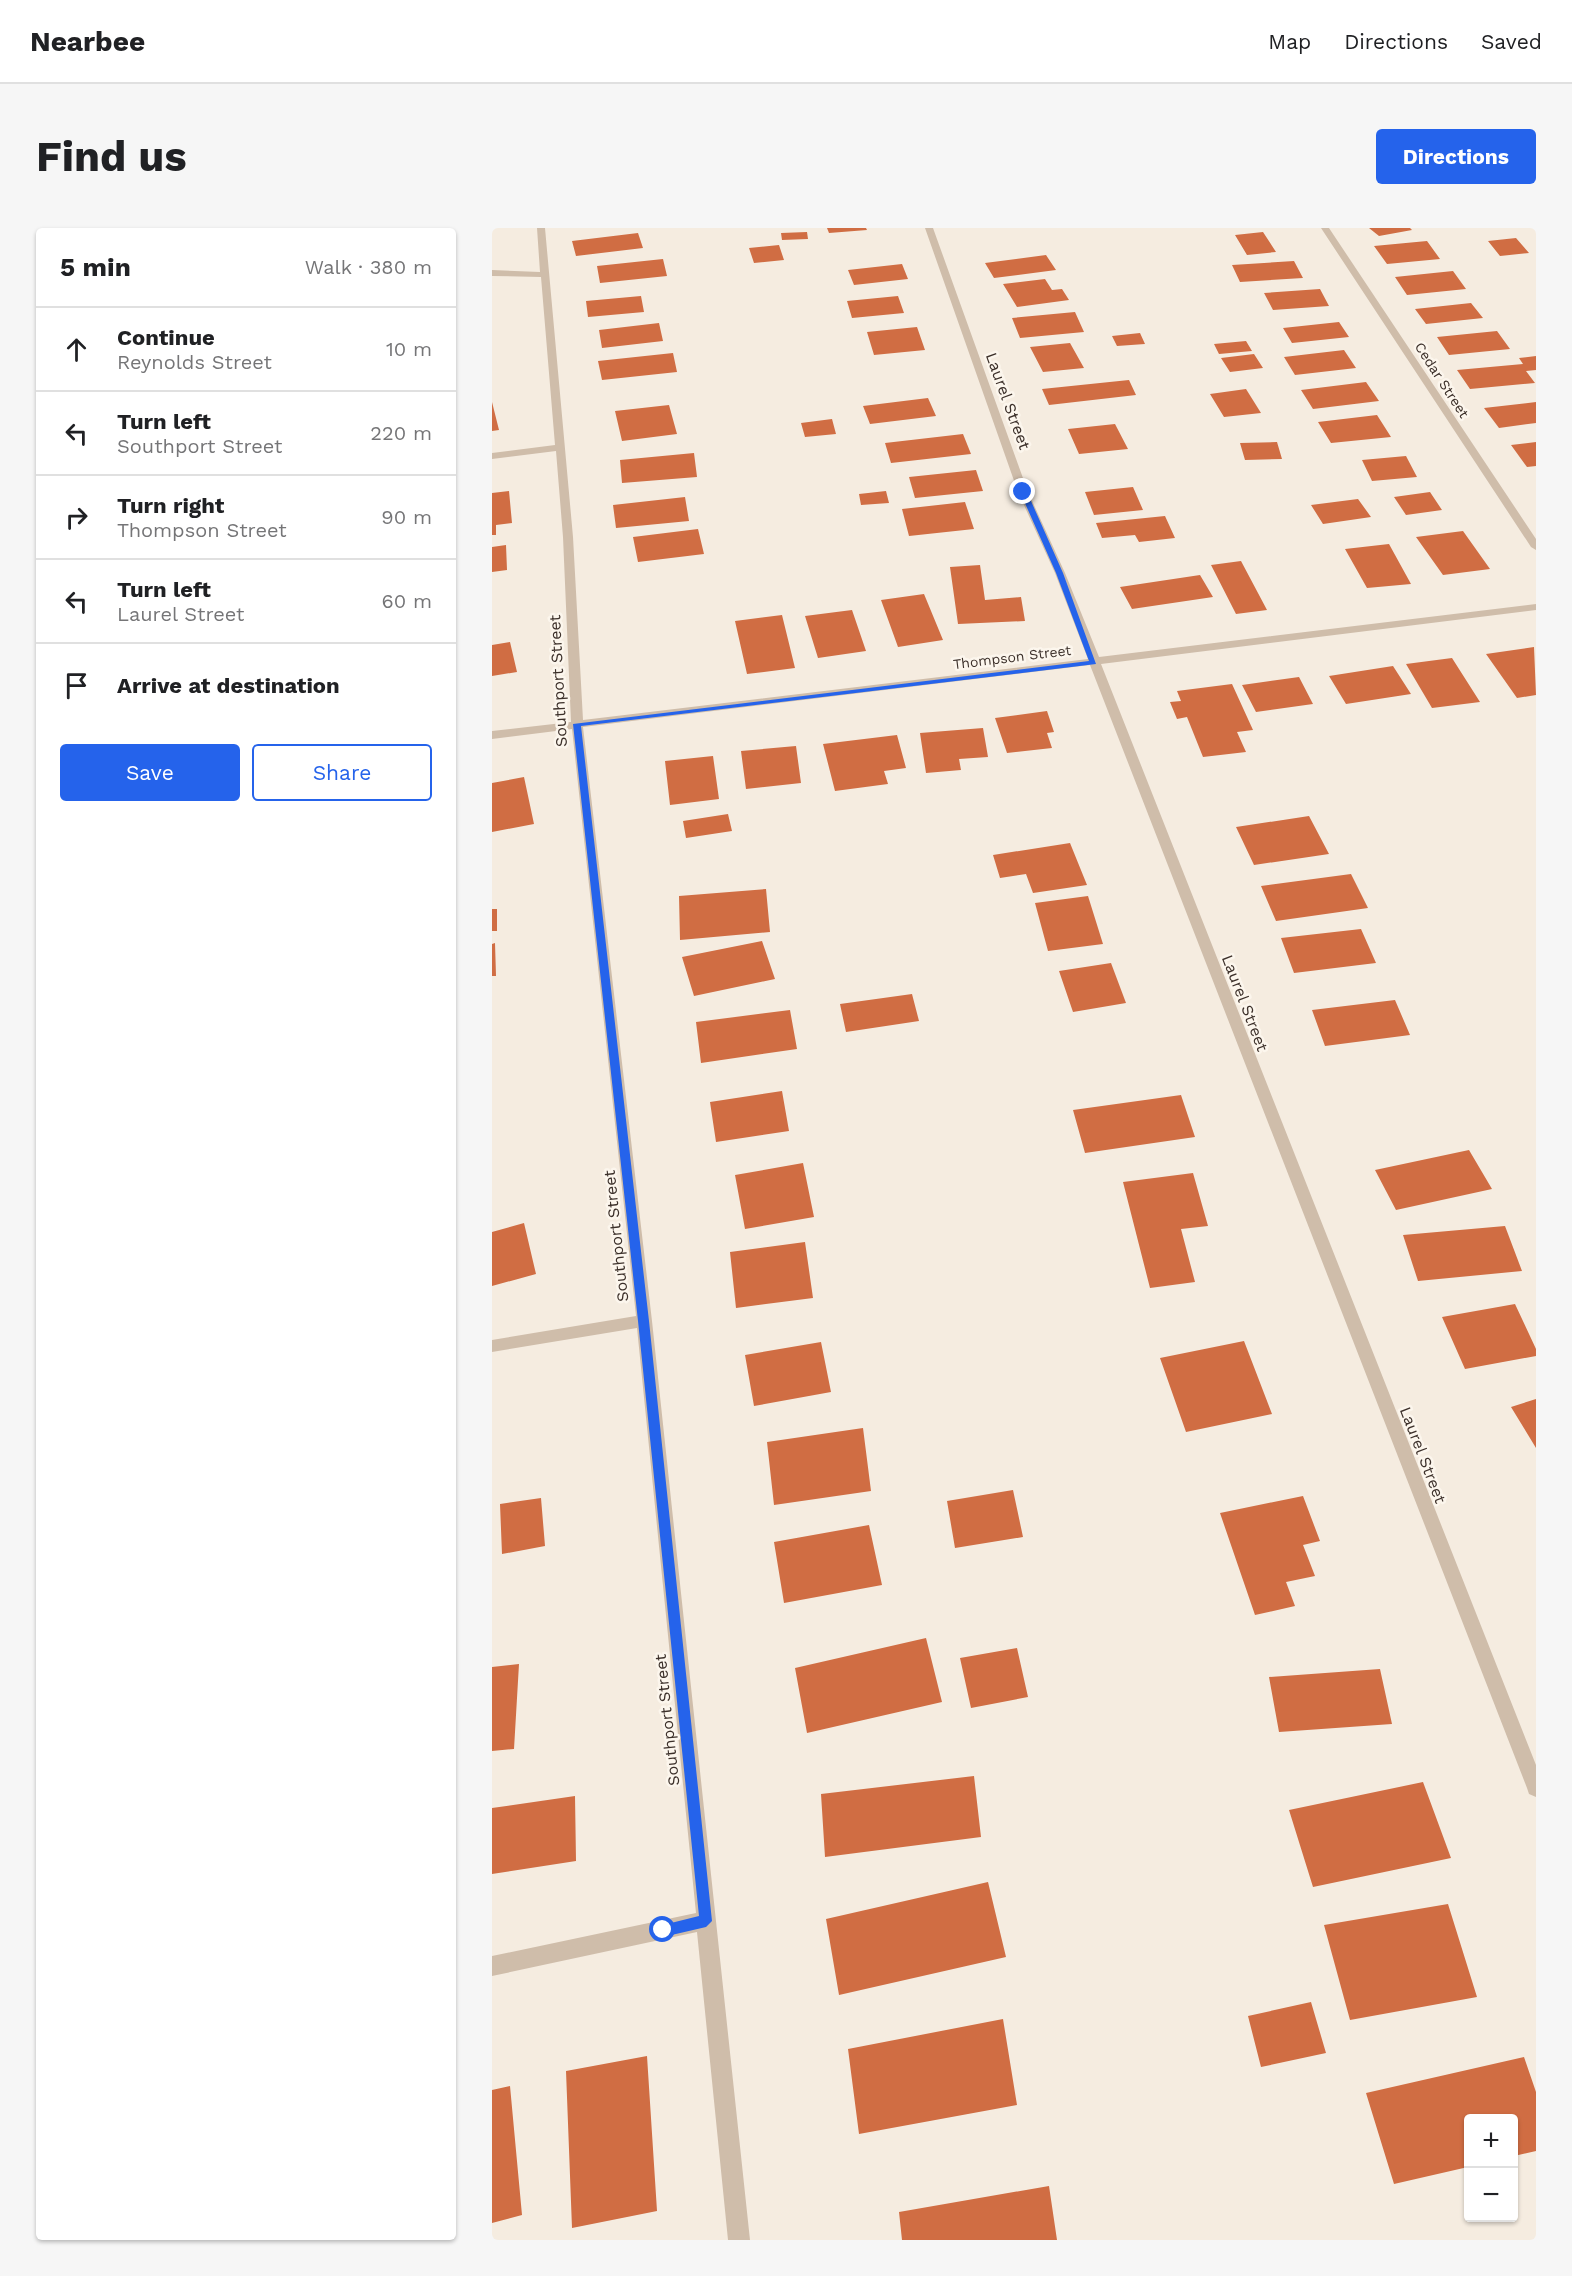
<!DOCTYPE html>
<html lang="en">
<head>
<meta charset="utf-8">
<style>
  body { margin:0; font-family:"Work Sans",sans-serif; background:#f6f6f6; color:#202124 }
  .controls { position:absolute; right:18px; bottom:18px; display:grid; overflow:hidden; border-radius:6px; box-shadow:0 2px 4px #0004 }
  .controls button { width:54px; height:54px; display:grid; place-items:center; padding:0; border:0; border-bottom:2px solid #e0e0e0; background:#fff; color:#202124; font:30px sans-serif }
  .stop { position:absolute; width:18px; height:18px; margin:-14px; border:4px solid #2563eb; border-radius:50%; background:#fff }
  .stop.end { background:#2563eb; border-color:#fff; box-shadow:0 2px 6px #0008 }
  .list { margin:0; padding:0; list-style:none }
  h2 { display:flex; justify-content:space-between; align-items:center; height:78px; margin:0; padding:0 24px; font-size:26px }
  h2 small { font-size:20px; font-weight:400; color:#757577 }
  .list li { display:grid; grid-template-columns:39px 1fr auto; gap:18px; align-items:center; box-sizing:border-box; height:84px; padding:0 24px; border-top:2px solid #e0e0e0 }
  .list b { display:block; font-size:22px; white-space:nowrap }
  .list p { margin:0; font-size:20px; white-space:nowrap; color:#757577 }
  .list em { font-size:20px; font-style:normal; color:#757577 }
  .actions { display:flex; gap:12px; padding:18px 24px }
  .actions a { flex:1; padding:14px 0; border:2px solid #2563eb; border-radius:6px; text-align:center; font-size:21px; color:#2563eb }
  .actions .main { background:#2563eb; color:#fff }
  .icon { flex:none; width:33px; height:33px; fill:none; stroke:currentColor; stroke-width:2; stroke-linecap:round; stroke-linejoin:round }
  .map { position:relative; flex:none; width:1044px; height:2012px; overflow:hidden; border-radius:6px }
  header { display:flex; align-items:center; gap:36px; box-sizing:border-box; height:84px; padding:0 30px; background:#fff; border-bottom:2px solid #e0e0e0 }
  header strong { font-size:28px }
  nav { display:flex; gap:33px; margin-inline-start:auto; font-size:21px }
  .intro { display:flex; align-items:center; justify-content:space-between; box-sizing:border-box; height:144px; padding:0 36px }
  h1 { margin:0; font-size:42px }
  .button { padding:15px 27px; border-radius:6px; background:#2563eb; color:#fff; font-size:21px; font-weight:700 }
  main { display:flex; gap:36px; padding:0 36px }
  aside { flex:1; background:#fff; border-radius:6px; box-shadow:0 2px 4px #0004 }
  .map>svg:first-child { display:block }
</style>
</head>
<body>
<header>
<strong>Nearbee</strong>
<nav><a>Map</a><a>Directions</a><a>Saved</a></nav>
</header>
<div class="intro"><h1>Find us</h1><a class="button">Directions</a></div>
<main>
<aside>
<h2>5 min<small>Walk · 380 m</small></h2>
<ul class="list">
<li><svg class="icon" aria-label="ahead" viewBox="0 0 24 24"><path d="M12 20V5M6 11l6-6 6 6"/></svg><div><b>Continue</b><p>Reynolds Street</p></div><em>10 m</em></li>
<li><svg class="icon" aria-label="left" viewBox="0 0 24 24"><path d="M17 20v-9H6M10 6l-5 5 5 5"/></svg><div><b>Turn left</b><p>Southport Street</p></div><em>220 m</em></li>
<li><svg class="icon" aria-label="right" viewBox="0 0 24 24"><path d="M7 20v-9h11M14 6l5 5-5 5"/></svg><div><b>Turn right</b><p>Thompson Street</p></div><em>90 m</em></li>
<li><svg class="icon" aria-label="left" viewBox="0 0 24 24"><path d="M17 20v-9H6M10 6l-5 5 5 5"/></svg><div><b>Turn left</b><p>Laurel Street</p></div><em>60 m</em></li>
<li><svg class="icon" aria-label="arrive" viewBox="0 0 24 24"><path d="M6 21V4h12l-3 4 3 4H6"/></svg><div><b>Arrive at destination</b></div></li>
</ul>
<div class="actions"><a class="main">Save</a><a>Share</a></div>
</aside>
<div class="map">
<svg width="1044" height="2012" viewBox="0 0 1044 2012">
  <rect width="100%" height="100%" fill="#f5ece0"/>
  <!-- building -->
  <path fill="#d06d43" d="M335 0H374L375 2 337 5Z
    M877 0H918L920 2 887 8Z
    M315 4 316 11 290 12 289 5Z
    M771 4 784 24 755 27 743 7Z
    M146 5 151 20 84 28 80 13Z
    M1024 10 1037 25 1008 28 996 13Z
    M935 13 948 31 895 36 882 18Z
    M287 17 292 32 262 35 257 20Z
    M554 27 564 42 502 50 493 35Z
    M171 31 175 48 108 55 105 38Z
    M802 33 811 50 748 54 740 37Z
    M410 36 416 51 362 57 356 42Z
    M961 43 974 61 915 67 903 49Z
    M553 51 560 62 570 61 577 72 525 79 511 56Z
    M828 61 837 78 781 82 772 65Z
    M149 68 152 84 96 89 94 73Z
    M406 68 412 85 360 90 355 73Z
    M979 75 991 90 934 96 923 81Z
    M583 84 592 104 528 110 520 90Z
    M847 94 857 109 800 115 791 100Z
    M167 95 171 113 110 120 107 102Z
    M425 99 433 122 382 127 375 104Z
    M1005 103 1018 121 957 127 945 109Z
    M648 105 653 116 625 118 620 108Z
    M754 113 760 123 727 126 722 116Z
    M578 115 592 140 551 144 538 119Z
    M852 122 864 140 803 147 792 129Z
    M181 125 185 144 110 152 106 133Z
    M762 126 771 140 738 144 729 130Z
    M1044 128V142L1034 143 1043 155 978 161 965 142 1031 136 1027 130Z
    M637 152 644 167 557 177 550 161Z
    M874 154 887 173 821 181 809 162Z
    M754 161 769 185 732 189 718 166Z
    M436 170 444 188 378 196 371 178Z
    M0 174 7 202 0 203Z
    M1044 174V195L1007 200 992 180Z
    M177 177 185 206 130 213 123 183Z
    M885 187 899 209 839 215 826 194Z
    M340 191 344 206 313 209 309 195Z
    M623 196 636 221 587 226 576 201Z
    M471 206 479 226 399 235 393 215Z
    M785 214 790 231 753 232 748 215Z
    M1044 214V238L1035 239 1019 217Z
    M202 225 205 249 130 255 128 232Z
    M914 228 925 249 880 253 870 232Z
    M484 242 491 263 423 270 417 249Z
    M641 259 651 282 602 287 593 264Z
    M17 263 20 295 4 297V307H0V265Z
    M394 263 397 275 369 277 367 266Z
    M938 264 950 282 914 287 902 269Z
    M193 269 197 293 124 300 121 277Z
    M866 271 879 289 831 296 819 277Z
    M473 274 482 301 417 308 410 281Z
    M673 288 683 310 647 314 643 307 610 310 604 295Z
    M206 301 212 326 146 334 141 309Z
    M971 303 998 341 951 347 924 309Z
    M897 316 919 356 875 360 853 321Z
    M14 317 15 342 0 344V319Z
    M749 333 775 382 744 386 719 337Z
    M488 337 493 372 529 369 533 393 466 396 458 339Z
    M708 347 721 369 640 381 628 359Z
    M432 366 451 412 406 419 389 372Z
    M360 382 374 423 326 430 313 388Z
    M290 387 303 440 255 446 243 393Z
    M18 414 25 444 0 448V417Z
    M1042 419 1044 467 1025 470 994 426Z
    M960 430 988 474 940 480 914 436Z
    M901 438 919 466 854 476 837 448Z
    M807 449 821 476 764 484 750 457Z
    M740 456 761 502 745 504 754 524 711 529 695 489 685 491 678 474 689 473 685 463Z
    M555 483 562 504 555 505 560 520 515 525 503 490Z
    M491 500 496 529 467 531 469 542 434 545 428 505Z
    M405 507 414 540 392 543 396 556 343 563 331 516Z
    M304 518 309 555 254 561 249 523Z
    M221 528 227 571 178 577 173 533Z
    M32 549 42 596 0 604V555Z
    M236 586 240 603 194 610 191 593Z
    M817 588 837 626 762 637 744 599Z
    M578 615 595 657 541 665 534 646 508 650 501 627Z
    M859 646 876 680 784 693 769 658Z
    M274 661 278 704 188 712 187 668Z
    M596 668 611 716 556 723 543 675Z
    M0 681H5V703H0Z
    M869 701 884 735 802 745 789 710Z
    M270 713 283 751 202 768 190 729Z
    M3 715 4 748H0V716Z
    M619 735 634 775 581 784 567 743Z
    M420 766 427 793 354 804 348 776Z
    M903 772 918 807 833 818 820 782Z
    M298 782 305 821 209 835 204 794Z
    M290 863 297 903 224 914 218 874Z
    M689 867 703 909 593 925 581 882Z
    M977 922 1000 961 904 982 883 942Z
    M311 935 322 989 253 1001 243 947Z
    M701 945 716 998 689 1001 703 1054 658 1060 631 954Z
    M32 995 44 1046 0 1058V1004Z
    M1013 998 1030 1043 926 1053 911 1007Z
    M313 1014 321 1070 244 1080 238 1024Z
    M1023 1076 1044 1121V1128L973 1141 950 1089Z
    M752 1113 780 1186 694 1204 668 1130Z
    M329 1114 339 1164 262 1178 253 1127Z
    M1044 1171V1220L1019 1179Z
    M371 1200 379 1263 282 1277 275 1214Z
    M521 1262 531 1309 463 1320 455 1273Z
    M811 1268 828 1313 811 1317 823 1348 794 1354 803 1378 763 1387 728 1285Z
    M49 1270 53 1318 10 1326 8 1276Z
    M377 1297 390 1357 292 1375 282 1314Z
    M434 1410 450 1474 315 1505 303 1440Z
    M525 1420 536 1469 479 1480 468 1430Z
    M27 1436 22 1521 0 1523V1439Z
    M888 1441 900 1496 787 1504 777 1449Z
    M482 1548 489 1609 333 1629 329 1566Z
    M931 1554 959 1630 821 1659 797 1582Z
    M83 1568 84 1633 0 1646V1580Z
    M496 1654 514 1729 347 1767 334 1691Z
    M956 1676 985 1769 858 1792 832 1697Z
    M819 1774 834 1825 769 1839 756 1788Z
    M511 1791 525 1877 367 1906 356 1821Z
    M155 1828 165 1983 80 2000 74 1843Z
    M1032 1829 1044 1864V1923L1022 1928V1890H976V1939L902 1956 874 1865Z
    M18 1858 30 1987 0 1995V1862Z
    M557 1958 565 2012H410L407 1984Z"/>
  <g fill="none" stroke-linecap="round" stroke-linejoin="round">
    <!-- minor -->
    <path fill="#cfbdaa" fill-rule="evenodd" d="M45 0H53L81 309 91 492 596 431 563 345 526 264 433 0H441L536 264 573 345 607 429 1044 376V382L609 436 1044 1537V1569L1037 1566 1035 1560 598 437 91 499 160 1093 258 2012H236L205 1704 0 1748V1728L204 1685 145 1100 0 1124V1112L144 1088 80 501 0 511V503L79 494 71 309 64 223 0 231V225L63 217 49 49 0 48V42L48 44Z
      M829 0H837L1044 311V322L1039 319Z"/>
  </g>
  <!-- route -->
  <path fill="#2563eb" d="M531 262 535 264 571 345 604 436 89 498 157 1093 220 1693 214 1699 171 1709 165 1702 167 1698 207 1688 146 1093 81 496 597 433 564 345 528 264Z"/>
  <g text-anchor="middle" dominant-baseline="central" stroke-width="5" stroke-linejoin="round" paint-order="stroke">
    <!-- far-street labels -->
    <g font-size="14" fill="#3c302a" stroke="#fcf6ed">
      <text transform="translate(950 152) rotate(57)">Cedar Street</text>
      <text transform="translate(520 429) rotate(-7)">Thompson Street</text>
    </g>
    <!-- street labels -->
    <g font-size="16" fill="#3c302a" stroke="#fcf6ed">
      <text transform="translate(516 173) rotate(70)">Laurel Street</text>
      <text transform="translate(66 453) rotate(-93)">Southport Street</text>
      <text transform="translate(753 775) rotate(69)">Laurel Street</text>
      <text transform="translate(124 1008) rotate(-96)">Southport Street</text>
      <text transform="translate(931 1227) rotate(69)">Laurel Street</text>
      <text transform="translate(175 1492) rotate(-96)">Southport Street</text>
    </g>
  </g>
</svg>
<div class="controls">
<button>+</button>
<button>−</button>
</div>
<div class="stop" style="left:171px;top:1702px"></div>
<div class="stop end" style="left:531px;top:264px"></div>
</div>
</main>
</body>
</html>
